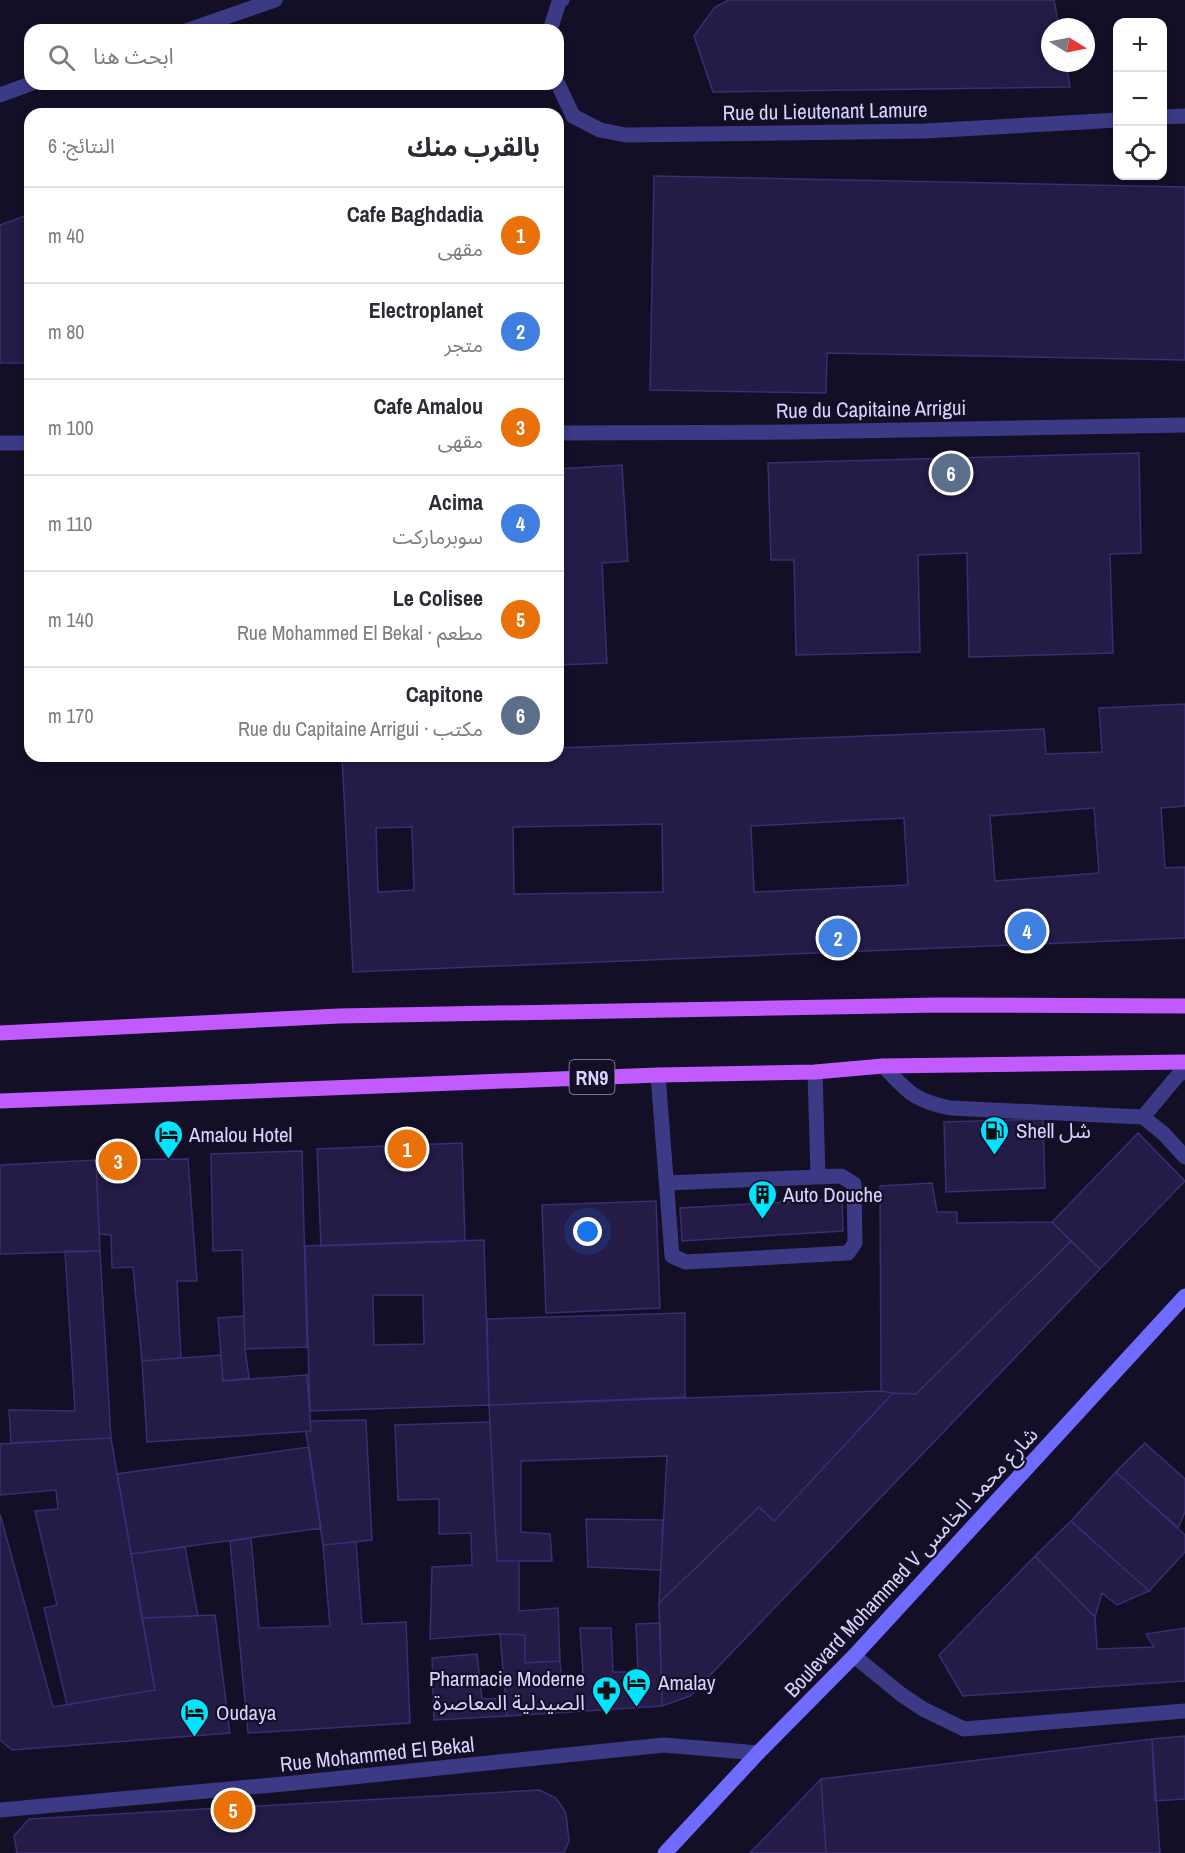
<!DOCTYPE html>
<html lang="ar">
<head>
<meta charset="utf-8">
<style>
  body { margin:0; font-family:"Archivo Narrow","Noto Sans Arabic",sans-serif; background:#f7f7f7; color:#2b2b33; direction:rtl }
  .controls { position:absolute; right:18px; top:18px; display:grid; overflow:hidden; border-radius:12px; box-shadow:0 3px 9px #0003 }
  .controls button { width:54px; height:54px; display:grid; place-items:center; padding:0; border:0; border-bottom:2px solid #e1e1e2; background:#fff; color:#2b2b33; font:30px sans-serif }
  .compass { position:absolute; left:1041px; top:18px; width:54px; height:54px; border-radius:50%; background:#fff; box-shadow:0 3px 9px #0003; rotate:100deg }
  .you { position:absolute; left:588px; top:1232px; width:21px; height:21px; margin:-15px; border:4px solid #fff; border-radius:50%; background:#1a73e8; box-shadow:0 0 0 9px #1a73e833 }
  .badge { display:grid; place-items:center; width:39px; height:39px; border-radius:50%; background:#0f766e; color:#fff; font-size:20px; font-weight:700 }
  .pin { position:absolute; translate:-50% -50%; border:3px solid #fff; box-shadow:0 2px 6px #0006 }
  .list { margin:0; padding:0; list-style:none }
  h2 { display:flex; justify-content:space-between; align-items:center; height:78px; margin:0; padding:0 24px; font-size:26px }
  h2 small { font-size:20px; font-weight:400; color:#7c7c81 }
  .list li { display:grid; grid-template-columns:39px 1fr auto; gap:18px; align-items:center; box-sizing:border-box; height:96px; padding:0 24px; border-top:2px solid #e1e1e2 }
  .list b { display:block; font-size:22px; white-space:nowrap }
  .list p { margin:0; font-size:20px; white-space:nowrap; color:#7c7c81 }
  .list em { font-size:20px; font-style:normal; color:#7c7c81 }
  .icon { flex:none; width:33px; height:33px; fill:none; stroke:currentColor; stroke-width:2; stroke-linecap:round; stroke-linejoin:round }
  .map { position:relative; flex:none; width:1185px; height:1853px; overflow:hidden; direction:ltr }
  .search { position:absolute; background:#fff; box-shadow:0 3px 9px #0003; left:24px; top:24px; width:540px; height:66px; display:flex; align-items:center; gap:15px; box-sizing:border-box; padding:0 21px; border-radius:18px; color:#7c7c81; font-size:22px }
  .panel { position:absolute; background:#fff; box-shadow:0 3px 9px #0003; left:24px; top:108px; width:540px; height:654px; border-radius:18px; direction:rtl }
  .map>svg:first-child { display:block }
</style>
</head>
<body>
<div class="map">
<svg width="1185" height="1853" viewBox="0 0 1185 1853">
  <rect width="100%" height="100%" fill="#130f26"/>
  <!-- building -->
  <path fill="#241b47" stroke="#3b2d73" stroke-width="1.5" fill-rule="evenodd" d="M729 0H1054L1059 27H1050V63H1066L1070 87 713 92 694 36 715 7Z
    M654 176 1185 187V360L827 353 826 393 650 390Z
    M30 214V363H0V225Z
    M1139 453 1141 553 1110 554 1113 653 969 657 967 553 918 555 920 652 796 655 794 560H771L768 463Z
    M622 465 628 561 602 563 607 663 558 665V469Z
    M1185 704V806L1161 808 1165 868 1185 867V938L353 972 342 757 558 756V748L1044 729 1046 754 1102 752 1099 708ZM1094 808 1099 873 995 881 990 816ZM904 818 908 885 754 892 751 826ZM662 824 663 892 514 894 513 827ZM412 827 414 890 378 892 376 828Z
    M1043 1119 1045 1188 946 1192 944 1122Z
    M1138 1133 1185 1181 1100 1269 1052 1222Z
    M462 1143 465 1241 321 1246 317 1149Z
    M302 1151 307 1347 245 1349 242 1250 213 1251 211 1154Z
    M188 1159 197 1281H177L181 1358 142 1361 133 1267 112 1268 111 1235 99 1234 96 1160Z
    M96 1160 100 1251 0 1254V1165Z
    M932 1183 937 1212H957V1223L1052 1222 1071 1241 916 1394 893 1393 881 1391 880 1186Z
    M842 1199 843 1231 682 1241 680 1208Z
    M656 1201 660 1308 546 1313 542 1205Z
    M484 1240 489 1405 310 1411 305 1246ZM373 1295H423L424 1344 374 1345Z
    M1071 1241 1100 1269 690 1696 662 1706 659 1603 759 1507 774 1521 893 1393 916 1394Z
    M65 1251H100L111 1438 11 1443 9 1410 75 1411Z
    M685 1313V1397L489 1405 487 1319Z
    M244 1316 245 1349 249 1378 223 1381 218 1318Z
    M221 1355 223 1381 307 1375 311 1431 147 1442 142 1361Z
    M881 1391 893 1393 774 1521 759 1507 659 1603 667 1456 521 1461V1532L550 1534 552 1561H497L489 1405Z
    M366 1420 372 1540 323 1545 306 1432 311 1431 310 1421Z
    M490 1422 497 1561H519V1611L558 1608 560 1661 525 1663V1635L500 1634 430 1639 432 1567 472 1565 471 1533 439 1534V1499L398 1500 395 1425Z
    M111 1438 155 1690 67 1705 44 1608 57 1605 35 1511 58 1509 56 1490 0 1495V1444Z
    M1145 1443 1185 1479V1512L1178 1528 1116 1472Z
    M309 1447 321 1528 131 1554 117 1474Z
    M1116 1472 1185 1535V1552L1149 1591 1071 1521Z
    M0 1514 53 1707 155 1690 142 1618 215 1615 230 1733 12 1750 0 1740Z
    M586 1519 663 1520 661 1570 588 1567Z
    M1071 1521 1149 1591 1117 1605 1102 1593 1095 1617 1035 1556Z
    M251 1538 259 1628 330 1626 323 1545 356 1542 362 1624 406 1622 410 1723 248 1733 230 1541Z
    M185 1547 198 1616 142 1618 131 1554Z
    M1035 1556 1095 1617 1097 1649 1154 1647 1146 1634 1185 1628V1681L963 1696 939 1655Z
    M660 1623 662 1706 507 1716 500 1634 525 1635V1663L560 1661 562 1688 584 1687 580 1628H611L613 1672H638L636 1624Z
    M477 1654 482 1699 505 1698 507 1716 434 1720 432 1658Z
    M1185 1736V1799L1155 1801 1152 1739Z
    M1152 1739 1160 1853H826L821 1779Z
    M821 1779 826 1853H750Z
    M539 1790 556 1798 566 1813 569 1841 564 1853H17L14 1836 29 1819Z"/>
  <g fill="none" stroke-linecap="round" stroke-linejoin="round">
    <!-- service -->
    <path stroke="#3d3a85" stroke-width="15" d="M883 1066C909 1092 912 1100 950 1108L1143 1117 1164 1134 1185 1157
      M815 1072 818 1176
      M658 1075 672 1256 686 1262 848 1253 855 1243 854 1184 841 1176 667 1183
      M1143 1117 1179 1074 1185 1072"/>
    <!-- minor -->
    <path stroke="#3d3a85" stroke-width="15" d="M550 30 559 2 562 0
      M558 84 573 116 600 130 626 135 925 131 1118 120
      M1162 117 1185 116
      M558 433 794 432 1185 425
      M0 443H30
      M854 1656 902 1695 923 1709 964 1729 1185 1711
      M0 1810 294 1783 664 1745 758 1753"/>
    <!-- tertiary -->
    <path stroke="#3d3a85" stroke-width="15" d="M188 30 275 0
      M0 95 30 84"/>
    <!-- secondary -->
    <path stroke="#6f6bff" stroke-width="15" d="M665 1853 758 1753 854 1656 1185 1296"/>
    <!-- primary -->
    <path stroke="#c25bff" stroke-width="15" d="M0 1033 339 1016 939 1005 1185 1006
      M0 1101 658 1075 815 1072 883 1066 1185 1062"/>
  </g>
  <!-- icons -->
  <defs>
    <symbol id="fuel-pin" viewBox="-11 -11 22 30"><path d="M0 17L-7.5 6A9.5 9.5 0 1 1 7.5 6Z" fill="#00e5ff" stroke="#130f26"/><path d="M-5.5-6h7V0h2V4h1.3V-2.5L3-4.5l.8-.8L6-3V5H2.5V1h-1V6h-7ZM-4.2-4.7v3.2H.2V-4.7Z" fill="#111"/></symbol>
    <symbol id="hotel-pin" viewBox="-11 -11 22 30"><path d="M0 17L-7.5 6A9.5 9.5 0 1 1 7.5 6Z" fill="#00e5ff" stroke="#130f26"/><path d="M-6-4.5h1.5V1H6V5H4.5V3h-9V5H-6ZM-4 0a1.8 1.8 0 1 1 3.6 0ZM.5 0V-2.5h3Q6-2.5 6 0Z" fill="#111"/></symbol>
    <symbol id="building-pin" viewBox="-11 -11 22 30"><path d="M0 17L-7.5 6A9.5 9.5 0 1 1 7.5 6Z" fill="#00e5ff" stroke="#130f26"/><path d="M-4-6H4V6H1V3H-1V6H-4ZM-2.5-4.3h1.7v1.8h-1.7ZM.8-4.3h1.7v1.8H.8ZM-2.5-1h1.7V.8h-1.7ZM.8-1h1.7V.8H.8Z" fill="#111"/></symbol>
    <symbol id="pharmacy-pin" viewBox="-11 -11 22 30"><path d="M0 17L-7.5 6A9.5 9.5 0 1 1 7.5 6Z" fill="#00e5ff" stroke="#130f26"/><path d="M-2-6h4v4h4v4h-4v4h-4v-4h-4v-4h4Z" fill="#111"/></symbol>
  </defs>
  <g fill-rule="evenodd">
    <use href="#fuel-pin" x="978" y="1114" width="33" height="45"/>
    <use href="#hotel-pin" x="152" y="1118" width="33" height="45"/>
    <use href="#building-pin" x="746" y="1178" width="33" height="45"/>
    <use href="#hotel-pin" x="620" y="1666" width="33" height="45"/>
    <use href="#pharmacy-pin" x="590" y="1674" width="33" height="45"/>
    <use href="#hotel-pin" x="178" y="1696" width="33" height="45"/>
  </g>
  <g text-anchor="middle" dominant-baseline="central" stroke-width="4.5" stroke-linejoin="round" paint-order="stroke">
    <!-- shield labels -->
    <rect fill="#130f26" stroke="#9e99be" stroke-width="1.5" x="569.5" y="1060" width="45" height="34" rx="4.5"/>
    <g font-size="20" font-weight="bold" fill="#d9d4ff">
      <text x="592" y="1077">RN9</text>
    </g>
    <!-- street labels -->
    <g font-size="21" fill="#d9d4ff" stroke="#130f26">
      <text transform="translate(825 111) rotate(-1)">Rue du Lieutenant Lamure</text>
      <text transform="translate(871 409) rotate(-1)">Rue du Capitaine Arrigui</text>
      <text transform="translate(911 1562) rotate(-47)">Boulevard Mohammed V شارع محمد الخامس</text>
      <text transform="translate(377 1754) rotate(-6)">Rue Mohammed El Bekal</text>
    </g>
    <!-- poi labels -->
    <g font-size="21" fill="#d9d4ff" stroke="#130f26" text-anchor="start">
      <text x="1016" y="1130">Shell شل</text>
      <text x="189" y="1134">Amalou Hotel</text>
      <text x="783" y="1194">Auto Douche</text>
      <text x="585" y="1678" text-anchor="end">Pharmacie Moderne<tspan x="585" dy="24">الصيدلية المعاصرة</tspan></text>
      <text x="658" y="1682">Amalay</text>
      <text x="216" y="1712">Oudaya</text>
    </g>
  </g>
</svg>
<div class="controls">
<button>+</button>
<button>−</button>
<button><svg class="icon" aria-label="locate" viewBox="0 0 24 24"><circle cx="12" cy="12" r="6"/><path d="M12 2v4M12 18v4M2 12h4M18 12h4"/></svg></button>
</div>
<svg class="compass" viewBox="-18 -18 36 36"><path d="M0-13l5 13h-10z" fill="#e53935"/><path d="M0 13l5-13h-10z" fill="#7c7c81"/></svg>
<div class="you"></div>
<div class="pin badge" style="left:407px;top:1149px;background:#e8710a">1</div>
<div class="pin badge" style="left:838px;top:938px;background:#3f7fe0">2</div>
<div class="pin badge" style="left:118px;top:1161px;background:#e8710a">3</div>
<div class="pin badge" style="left:1027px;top:931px;background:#3f7fe0">4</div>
<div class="pin badge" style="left:233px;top:1810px;background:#e8710a">5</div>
<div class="pin badge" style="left:951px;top:473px;background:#5c6f8a">6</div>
<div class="search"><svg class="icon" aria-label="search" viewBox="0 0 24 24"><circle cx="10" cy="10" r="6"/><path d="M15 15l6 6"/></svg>ابحث هنا</div>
<section class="panel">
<h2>بالقرب منك<small>النتائج: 6</small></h2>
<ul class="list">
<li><span class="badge" style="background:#e8710a">1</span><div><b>Cafe Baghdadia</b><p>مقهى</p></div><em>40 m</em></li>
<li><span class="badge" style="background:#3f7fe0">2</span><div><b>Electroplanet</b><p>متجر</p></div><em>80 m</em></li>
<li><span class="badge" style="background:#e8710a">3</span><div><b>Cafe Amalou</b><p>مقهى</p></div><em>100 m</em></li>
<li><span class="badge" style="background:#3f7fe0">4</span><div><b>Acima</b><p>سوبرماركت</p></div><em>110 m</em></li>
<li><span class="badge" style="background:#e8710a">5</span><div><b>Le Colisee</b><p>مطعم · Rue Mohammed El Bekal</p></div><em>140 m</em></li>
<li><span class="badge" style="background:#5c6f8a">6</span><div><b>Capitone</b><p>مكتب · Rue du Capitaine Arrigui</p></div><em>170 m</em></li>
</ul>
</section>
</div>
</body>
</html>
